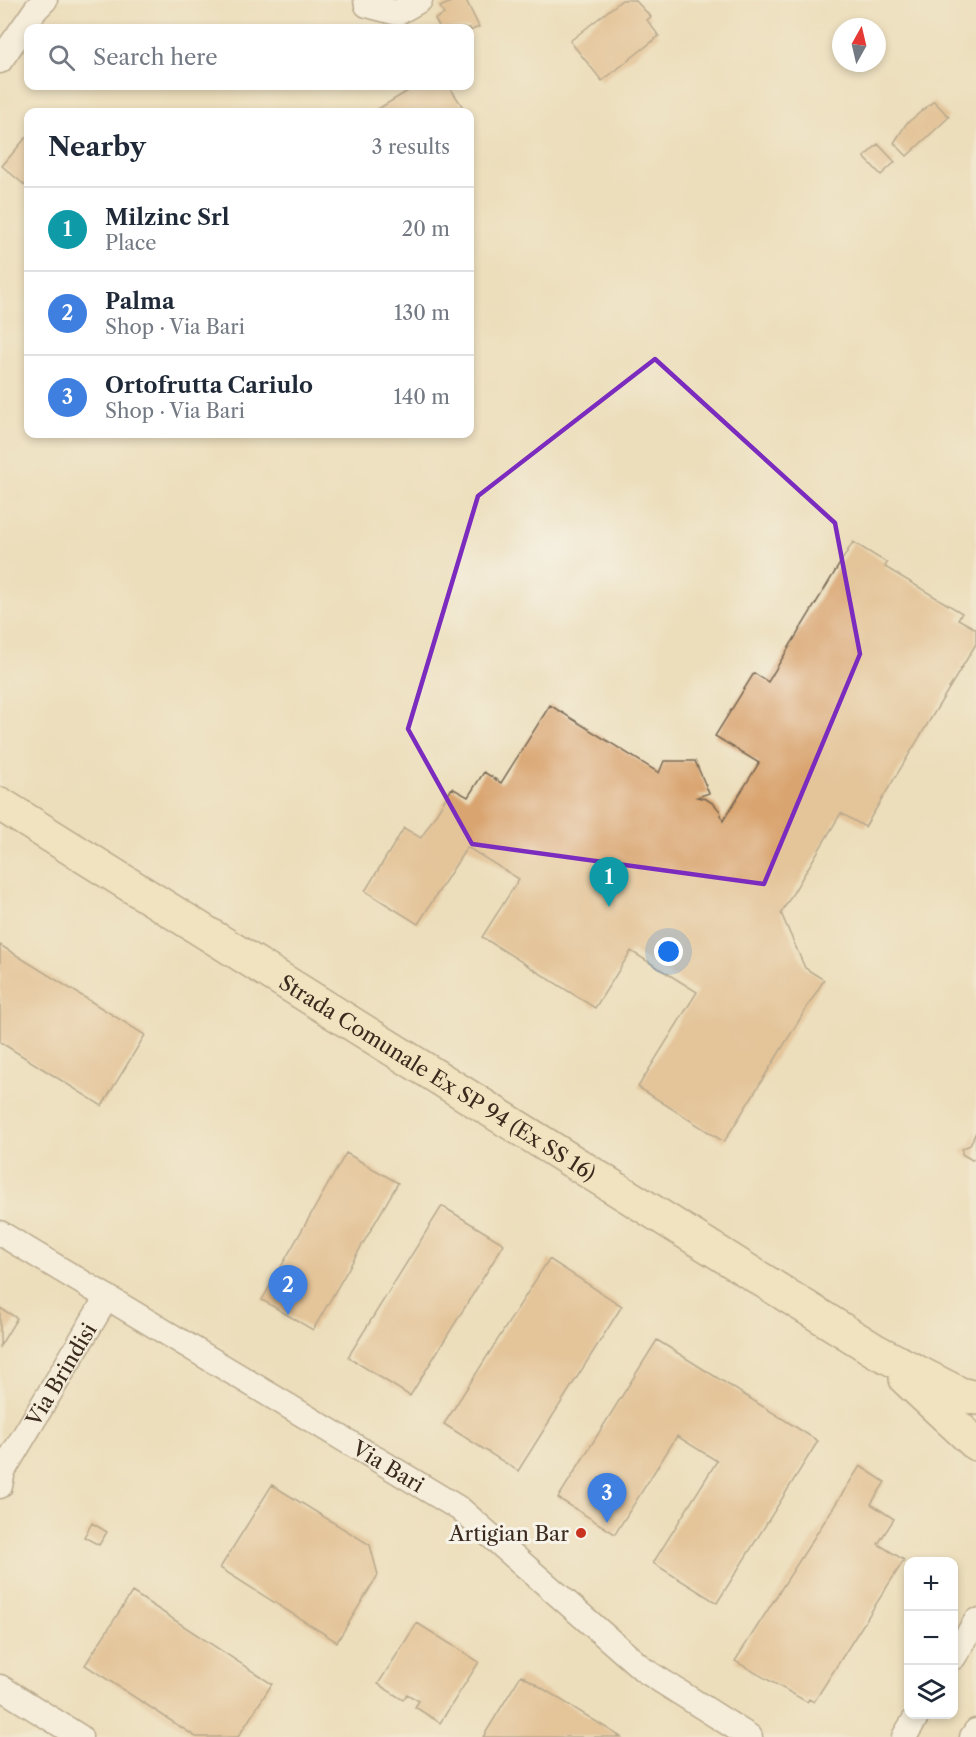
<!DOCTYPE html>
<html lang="en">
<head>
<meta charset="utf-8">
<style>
  body { margin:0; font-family:"Libre Caslon Text",serif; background:#f6f6f7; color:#1f2937 }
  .controls { position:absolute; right:18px; bottom:18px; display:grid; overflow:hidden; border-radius:12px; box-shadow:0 3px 9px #0003 }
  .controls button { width:54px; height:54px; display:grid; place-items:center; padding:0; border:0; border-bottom:2px solid #e0e1e3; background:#fff; color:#1f2937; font:30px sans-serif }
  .compass { position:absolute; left:832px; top:18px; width:54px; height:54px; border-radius:50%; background:#fff; box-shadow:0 3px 9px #0003; rotate:8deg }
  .you { position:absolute; left:669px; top:952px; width:21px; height:21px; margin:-15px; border:4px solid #fff; border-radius:50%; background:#1a73e8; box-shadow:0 0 0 9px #1a73e833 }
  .badge { display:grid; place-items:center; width:39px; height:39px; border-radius:50%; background:#c8321e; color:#fff; font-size:20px; font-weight:700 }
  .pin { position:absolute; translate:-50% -50px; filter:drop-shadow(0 2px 3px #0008) }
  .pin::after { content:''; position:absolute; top:32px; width:21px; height:18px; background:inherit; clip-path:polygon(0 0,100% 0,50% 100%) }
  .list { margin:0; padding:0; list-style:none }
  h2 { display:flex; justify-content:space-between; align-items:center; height:78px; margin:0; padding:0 24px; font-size:26px }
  h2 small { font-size:20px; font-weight:400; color:#747a83 }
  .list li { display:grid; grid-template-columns:39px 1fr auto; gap:18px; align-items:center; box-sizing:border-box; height:84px; padding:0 24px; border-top:2px solid #e0e1e3 }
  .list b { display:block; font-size:22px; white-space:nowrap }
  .list p { margin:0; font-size:20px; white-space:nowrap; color:#747a83 }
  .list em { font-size:20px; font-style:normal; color:#747a83 }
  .icon { flex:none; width:33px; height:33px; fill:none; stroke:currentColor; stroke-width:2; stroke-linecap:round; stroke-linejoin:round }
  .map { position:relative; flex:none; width:976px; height:1737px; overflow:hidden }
  .search { position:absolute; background:#fff; box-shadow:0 3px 9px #0003; left:24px; top:24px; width:450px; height:66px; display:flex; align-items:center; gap:15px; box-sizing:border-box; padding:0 21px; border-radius:12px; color:#747a83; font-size:22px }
  .panel { position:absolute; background:#fff; box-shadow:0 3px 9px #0003; left:24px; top:108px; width:450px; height:330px; border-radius:12px }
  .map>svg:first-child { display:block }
</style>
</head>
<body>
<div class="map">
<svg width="976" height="1737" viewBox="0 0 976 1737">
  <rect width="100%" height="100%" fill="#f7f3e8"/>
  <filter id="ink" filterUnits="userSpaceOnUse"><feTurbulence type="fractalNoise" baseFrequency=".0167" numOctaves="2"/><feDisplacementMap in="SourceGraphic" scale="12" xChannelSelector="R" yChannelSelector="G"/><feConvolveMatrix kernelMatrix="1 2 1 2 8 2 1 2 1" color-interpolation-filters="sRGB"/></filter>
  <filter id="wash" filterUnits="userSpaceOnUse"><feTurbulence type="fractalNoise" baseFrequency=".008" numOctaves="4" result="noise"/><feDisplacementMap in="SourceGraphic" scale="24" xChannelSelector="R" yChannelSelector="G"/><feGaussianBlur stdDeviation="1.35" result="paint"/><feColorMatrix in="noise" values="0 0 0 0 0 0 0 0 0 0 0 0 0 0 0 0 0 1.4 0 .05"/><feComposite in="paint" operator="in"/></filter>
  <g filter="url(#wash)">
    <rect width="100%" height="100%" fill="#ecdebb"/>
    <g id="blocks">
      <!-- building -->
      <path fill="#d9a46f" d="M455 0H466L479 27 470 31V28H440L435 19 444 14 440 7Z
        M622 0H635L651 17 647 20 659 36 602 81 570 41Z
        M416 86H449L466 112H373Z
        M934 101 949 117 907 156 894 143 906 124Z
        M28 135V188L2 166Z
        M878 144 895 162 881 175 864 157Z
        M853 542 887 563 885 567 962 613 958 619 976 629V644L865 827 841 813 781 913 805 968 824 980 724 1142 638 1087 697 992 631 951 595 1008 482 937 519 879 467 847 418 924 365 891 404 828 421 838 452 788 468 797 484 772 501 783 550 705 659 773 664 761H695L709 793 697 797 706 799 714 804 720 811 723 821 759 763 715 736 754 673 768 682Z
        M0 945 145 1035 102 1106 0 1042Z
        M976 1132V1157L972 1160 962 1154V1149L970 1145Z
        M346 1153 398 1183 313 1330 262 1300Z
        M442 1206 504 1244 410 1396 348 1357Z
        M549 1259 622 1306 518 1471 444 1424Z
        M0 1308 17 1318 0 1346Z
        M657 1340 818 1441 717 1603 653 1563 717 1461 677 1436 615 1534 558 1498Z
        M860 1466 885 1482 871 1504 894 1519 878 1544 904 1560 814 1702 809 1699 807 1702 735 1661Z
        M272 1485 370 1545 378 1575 337 1642 220 1568Z
        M92 1523 107 1532 99 1545 84 1537Z
        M132 1592 272 1684 238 1737H196L85 1665Z
        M417 1623 479 1662 440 1723 415 1707 419 1701 407 1694 403 1700 378 1684Z
        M521 1675 621 1737H483Z"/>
    </g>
  </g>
  <g filter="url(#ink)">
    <use href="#blocks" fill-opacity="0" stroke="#796955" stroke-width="1.5"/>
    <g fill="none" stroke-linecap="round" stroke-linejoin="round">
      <defs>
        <g id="street">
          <path d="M366 0 367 5 397 13 420 0"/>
          <path d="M0 61 36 9 45 0"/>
          <path id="s1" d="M0 1233 460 1509 644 1670 750 1737"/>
          <path id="s2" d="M0 1486 3 1471 107 1297"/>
          <path d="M954 1657 976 1621"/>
          <path d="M0 1687 80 1737"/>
          <path d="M904 1737 918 1714"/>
          <path d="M972 1737 976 1731"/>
        </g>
        <g id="secondary">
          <path id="s3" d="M0 804 876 1351 960 1394 976 1398"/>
          <path d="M906 1379 976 1444"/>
        </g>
      </defs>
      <!-- street casing -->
      <use href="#street" stroke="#796955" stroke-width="27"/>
      <!-- secondary casing -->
      <use href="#secondary" stroke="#796955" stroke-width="36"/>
      <!-- street -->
      <use href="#street" stroke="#fff" stroke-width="24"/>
      <!-- secondary -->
      <use href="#secondary" stroke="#f7e8c3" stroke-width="33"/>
    </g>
  </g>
  <!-- marked area -->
  <path d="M0 0H976V1737H0ZM655 359 835 523 860 654 764 884 472 844 408 729 478 496Z" fill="#ecdebb" fill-opacity=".55" fill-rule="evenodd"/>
  <path fill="none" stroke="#7b2cbf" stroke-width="4.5" stroke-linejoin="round" d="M655 359 835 523 860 654 764 884 472 844 408 729 478 496Z"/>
  <!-- markers -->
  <circle fill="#c8321e" stroke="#f7f3e8" stroke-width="2" cx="581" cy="1533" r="6"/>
  <g text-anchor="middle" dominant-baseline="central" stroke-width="6" stroke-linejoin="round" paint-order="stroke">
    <!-- street labels -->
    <g font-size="21" fill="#3b2a1e" stroke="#f7f3e8">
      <text stroke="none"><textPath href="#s3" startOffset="516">Strada Comunale Ex SP 94 (Ex SS 16)</textPath></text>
      <text stroke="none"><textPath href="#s2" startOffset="128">Via Brindisi</textPath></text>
      <text stroke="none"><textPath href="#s1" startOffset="453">Via Bari</textPath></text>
    </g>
    <!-- poi labels -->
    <g font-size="21" fill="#3b2a1e" stroke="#f7f3e8" text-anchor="end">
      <text x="569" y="1533">Artigian Bar</text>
    </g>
  </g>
</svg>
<div class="controls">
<button>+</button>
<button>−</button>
<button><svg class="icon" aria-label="layers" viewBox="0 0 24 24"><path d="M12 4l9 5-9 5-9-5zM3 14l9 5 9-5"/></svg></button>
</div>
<svg class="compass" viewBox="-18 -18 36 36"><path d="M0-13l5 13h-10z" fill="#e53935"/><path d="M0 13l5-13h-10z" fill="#747a83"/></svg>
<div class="you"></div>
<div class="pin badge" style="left:609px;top:907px;background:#0f9aa8">1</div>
<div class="pin badge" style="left:288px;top:1315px;background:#3f7fe0">2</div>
<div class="pin badge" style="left:607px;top:1523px;background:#3f7fe0">3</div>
<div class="search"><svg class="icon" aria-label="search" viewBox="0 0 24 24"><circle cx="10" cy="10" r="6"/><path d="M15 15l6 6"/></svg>Search here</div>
<section class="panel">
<h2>Nearby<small>3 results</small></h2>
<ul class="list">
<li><span class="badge" style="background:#0f9aa8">1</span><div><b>Milzinc Srl</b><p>Place</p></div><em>20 m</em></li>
<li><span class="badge" style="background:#3f7fe0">2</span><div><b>Palma</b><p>Shop · Via Bari</p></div><em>130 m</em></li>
<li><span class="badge" style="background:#3f7fe0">3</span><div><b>Ortofrutta Cariulo</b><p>Shop · Via Bari</p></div><em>140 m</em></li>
</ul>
</section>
</div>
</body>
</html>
